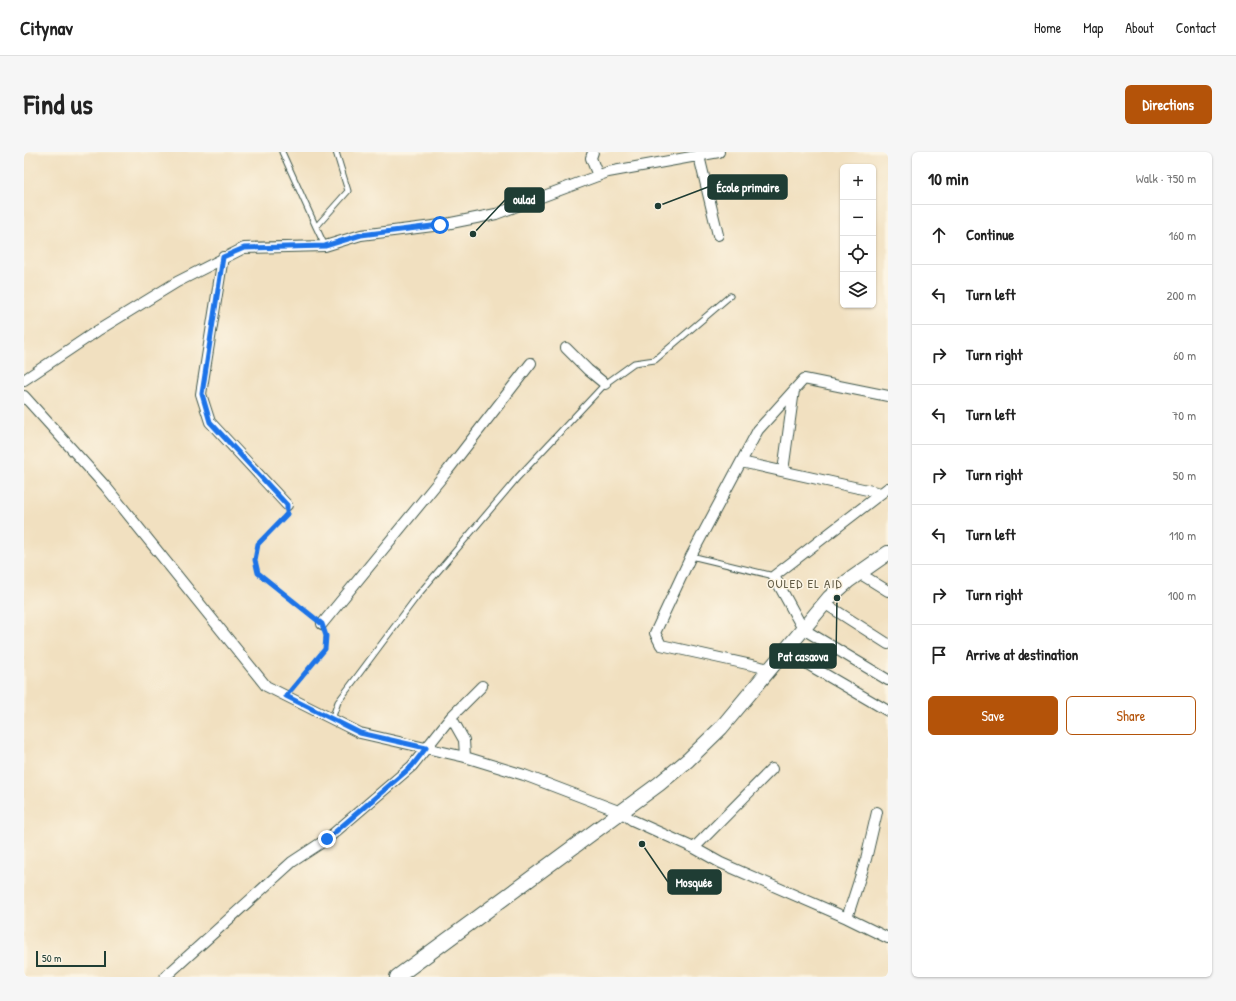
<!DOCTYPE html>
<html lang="en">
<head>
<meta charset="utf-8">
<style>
  body { margin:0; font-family:"Patrick Hand",sans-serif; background:#f6f6f6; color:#222 }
  .controls { position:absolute; right:12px; top:12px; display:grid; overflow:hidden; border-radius:6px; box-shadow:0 1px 3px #0004 }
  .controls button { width:36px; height:36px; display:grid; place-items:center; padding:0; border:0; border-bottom:1px solid #e0e0e0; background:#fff; color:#222; font:20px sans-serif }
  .scale { position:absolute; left:12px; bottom:10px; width:70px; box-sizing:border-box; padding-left:4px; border:2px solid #1f3d34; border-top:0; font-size:11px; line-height:14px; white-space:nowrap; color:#1f3d34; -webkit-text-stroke:3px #fcf5e5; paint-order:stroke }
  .stop { position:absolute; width:12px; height:12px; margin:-9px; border:3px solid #1a73e8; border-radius:50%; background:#fff }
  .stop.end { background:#1a73e8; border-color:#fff; box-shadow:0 1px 4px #0008 }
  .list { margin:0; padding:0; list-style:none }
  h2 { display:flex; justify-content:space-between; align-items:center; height:52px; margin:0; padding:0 16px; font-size:17px }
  h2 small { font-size:13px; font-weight:400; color:#767676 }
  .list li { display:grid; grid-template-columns:26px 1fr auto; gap:12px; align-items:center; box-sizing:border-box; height:60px; padding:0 16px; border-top:1px solid #e0e0e0 }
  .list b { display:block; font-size:15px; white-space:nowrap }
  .list em { font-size:13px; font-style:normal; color:#767676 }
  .actions { display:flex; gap:8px; padding:12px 16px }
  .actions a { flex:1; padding:9px 0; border:1px solid #b45309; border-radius:6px; text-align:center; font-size:14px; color:#b45309 }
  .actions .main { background:#b45309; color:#fff }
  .icon { flex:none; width:22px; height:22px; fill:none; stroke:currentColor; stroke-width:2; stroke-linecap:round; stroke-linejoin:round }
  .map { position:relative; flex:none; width:864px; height:825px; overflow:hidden; border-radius:6px }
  header { display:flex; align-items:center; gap:24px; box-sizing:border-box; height:56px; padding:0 20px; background:#fff; border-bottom:1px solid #e0e0e0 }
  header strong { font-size:19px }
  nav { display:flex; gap:22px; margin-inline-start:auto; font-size:14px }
  .intro { display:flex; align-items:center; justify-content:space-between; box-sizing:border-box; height:96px; padding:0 24px }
  h1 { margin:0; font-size:28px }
  .button { padding:10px 18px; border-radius:6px; background:#b45309; color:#fff; font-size:14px; font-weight:700 }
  main { display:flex; gap:24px; padding:0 24px }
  aside { flex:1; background:#fff; border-radius:6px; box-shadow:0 1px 3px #0004 }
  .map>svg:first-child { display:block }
</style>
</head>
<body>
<header>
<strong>Citynav</strong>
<nav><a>Home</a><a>Map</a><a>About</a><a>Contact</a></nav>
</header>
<div class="intro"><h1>Find us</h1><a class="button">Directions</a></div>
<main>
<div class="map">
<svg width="864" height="825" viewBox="0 0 864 825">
  <rect width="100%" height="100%" fill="#fcf5e5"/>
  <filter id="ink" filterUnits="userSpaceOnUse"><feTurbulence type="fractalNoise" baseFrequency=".025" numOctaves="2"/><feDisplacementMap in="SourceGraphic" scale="8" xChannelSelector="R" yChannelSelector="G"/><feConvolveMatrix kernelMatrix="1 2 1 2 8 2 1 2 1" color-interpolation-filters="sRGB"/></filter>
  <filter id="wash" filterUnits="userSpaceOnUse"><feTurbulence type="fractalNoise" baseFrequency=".012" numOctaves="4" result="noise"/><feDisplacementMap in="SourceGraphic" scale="16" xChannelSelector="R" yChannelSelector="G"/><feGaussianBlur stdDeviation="0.9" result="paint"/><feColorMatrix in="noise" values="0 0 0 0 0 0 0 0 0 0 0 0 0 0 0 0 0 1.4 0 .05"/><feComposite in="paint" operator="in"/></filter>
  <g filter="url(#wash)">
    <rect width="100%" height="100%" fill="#f1e0c0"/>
  </g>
  <g filter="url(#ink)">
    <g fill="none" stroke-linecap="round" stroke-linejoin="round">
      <defs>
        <path id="lane" d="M258 0 292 75
          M301 94 292 75 324 39 312 0
          M667 404 750 424
          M308 567 314 550 394 443 494 325 581 232 610 211 631 208 706 144"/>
        <path id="street" d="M569 0 567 6 574 24
          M675 4 694 83
          M199 105 177 242 186 270 263 353
          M542 196 564 218 581 232
          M0 228 73 179 153 130 220 96 301 94 337 83 417 73 472 62 584 20 695 0
          M0 244 82 335 242 534 336 581 441 605 500 623 597 660 608 668 670 696 697 711 823 766 864 786
          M717 310 857 341
          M759 319 770 238
          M864 336 750 424 779 477 864 528
          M835 421 864 439
          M800 451 864 492
          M298 472 424 318 507 211
          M761 499 864 559
          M746 517 637 493 631 481 667 404 734 278 780 227 864 244
          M427 565 440 588 441 605
          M670 696 748 617
          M823 766 842 707 853 660
          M141 825 268 710 303 687 388 614 427 565 458 534"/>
        <path id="secondary" d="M373 825 635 632 664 608 697 576 805 446 824 429 864 401"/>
      </defs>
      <!-- lane casing -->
      <use href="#lane" stroke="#3e5549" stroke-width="7"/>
      <!-- street casing -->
      <use href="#street" stroke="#3e5549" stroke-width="12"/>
      <!-- secondary casing -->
      <use href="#secondary" stroke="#3e5549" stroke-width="16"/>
      <!-- path -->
      <path stroke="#3e5549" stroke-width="1.5" stroke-dasharray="3 3" stroke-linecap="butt" d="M262 362 234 392 231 408 234 421 290 466
        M269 536 301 497V481"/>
      <!-- lane -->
      <use href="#lane" stroke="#fff" stroke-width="5"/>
      <!-- street -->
      <use href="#street" stroke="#fff" stroke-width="10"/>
      <!-- secondary -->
      <use href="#secondary" stroke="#fff" stroke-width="14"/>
    </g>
  </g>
  <g fill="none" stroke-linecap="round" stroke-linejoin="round" filter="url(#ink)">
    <!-- route -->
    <path stroke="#1a73e8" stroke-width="5" d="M303 687 388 614 402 596 336 581 262 544 301 497 302 484 298 472 234 421 231 408 234 392 263 362V353L186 270 178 242 199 105 220 96 301 94 337 83 416 73"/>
  </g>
  <g text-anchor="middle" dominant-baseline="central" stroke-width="3" stroke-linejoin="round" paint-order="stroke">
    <!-- quarter labels -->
    <g font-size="13" letter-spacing="1" fill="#635d47" stroke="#fcf5e5">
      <text x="781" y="431">OULED EL AID</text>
    </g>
  </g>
  <!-- callouts -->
  <path fill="none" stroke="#1f3d34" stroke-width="1.5" d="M634 54L684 35M449 82L481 48M813 446L812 504M618 692L644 730"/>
  <g fill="#1f3d34" stroke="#fcf5e5" stroke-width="1.5">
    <circle cx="634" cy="54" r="4"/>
    <circle cx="449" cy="82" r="4"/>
    <circle cx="813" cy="446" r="4"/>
    <circle cx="618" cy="692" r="4"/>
  </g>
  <g fill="#1f3d34" stroke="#1f3d34" stroke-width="1.5">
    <rect x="684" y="23" width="79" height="24" rx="4"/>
    <rect x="481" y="36" width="39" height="24" rx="4"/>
    <rect x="746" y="492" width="66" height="24" rx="4"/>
    <rect x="644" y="718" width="53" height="24" rx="4"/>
  </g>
  <g font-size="12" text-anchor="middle" font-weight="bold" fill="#fff">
    <text x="724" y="40">École primaire</text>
    <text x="500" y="52">oulad</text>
    <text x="779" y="509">Pat casaova</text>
    <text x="670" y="735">Mosquée</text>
  </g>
</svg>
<div class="controls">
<button>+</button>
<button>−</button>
<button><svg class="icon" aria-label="locate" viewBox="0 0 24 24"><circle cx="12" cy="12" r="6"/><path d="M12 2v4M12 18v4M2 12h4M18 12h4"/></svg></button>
<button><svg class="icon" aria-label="layers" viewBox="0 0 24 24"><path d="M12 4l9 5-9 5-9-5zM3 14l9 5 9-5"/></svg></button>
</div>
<div class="scale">50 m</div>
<div class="stop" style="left:416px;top:73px"></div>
<div class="stop end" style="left:303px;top:687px"></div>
</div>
<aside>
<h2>10 min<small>Walk · 750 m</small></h2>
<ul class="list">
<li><svg class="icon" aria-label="ahead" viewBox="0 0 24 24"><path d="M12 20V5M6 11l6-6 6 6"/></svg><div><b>Continue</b></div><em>160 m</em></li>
<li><svg class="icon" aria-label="left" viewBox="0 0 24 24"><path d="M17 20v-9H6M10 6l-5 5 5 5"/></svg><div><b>Turn left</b></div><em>200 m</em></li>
<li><svg class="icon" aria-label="right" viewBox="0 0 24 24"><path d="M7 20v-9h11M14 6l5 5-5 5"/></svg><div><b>Turn right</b></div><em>60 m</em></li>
<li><svg class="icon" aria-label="left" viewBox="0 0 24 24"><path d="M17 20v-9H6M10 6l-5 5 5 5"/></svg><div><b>Turn left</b></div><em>70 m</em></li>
<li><svg class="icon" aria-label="right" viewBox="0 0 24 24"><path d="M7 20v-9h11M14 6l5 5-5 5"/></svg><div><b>Turn right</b></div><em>50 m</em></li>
<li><svg class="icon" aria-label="left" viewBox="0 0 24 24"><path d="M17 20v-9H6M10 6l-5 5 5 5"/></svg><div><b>Turn left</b></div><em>110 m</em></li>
<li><svg class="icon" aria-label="right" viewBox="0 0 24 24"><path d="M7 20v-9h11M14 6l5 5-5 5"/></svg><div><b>Turn right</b></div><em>100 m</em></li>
<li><svg class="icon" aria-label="arrive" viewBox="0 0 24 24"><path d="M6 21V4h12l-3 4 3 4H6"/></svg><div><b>Arrive at destination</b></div></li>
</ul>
<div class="actions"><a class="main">Save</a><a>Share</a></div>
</aside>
</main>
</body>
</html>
